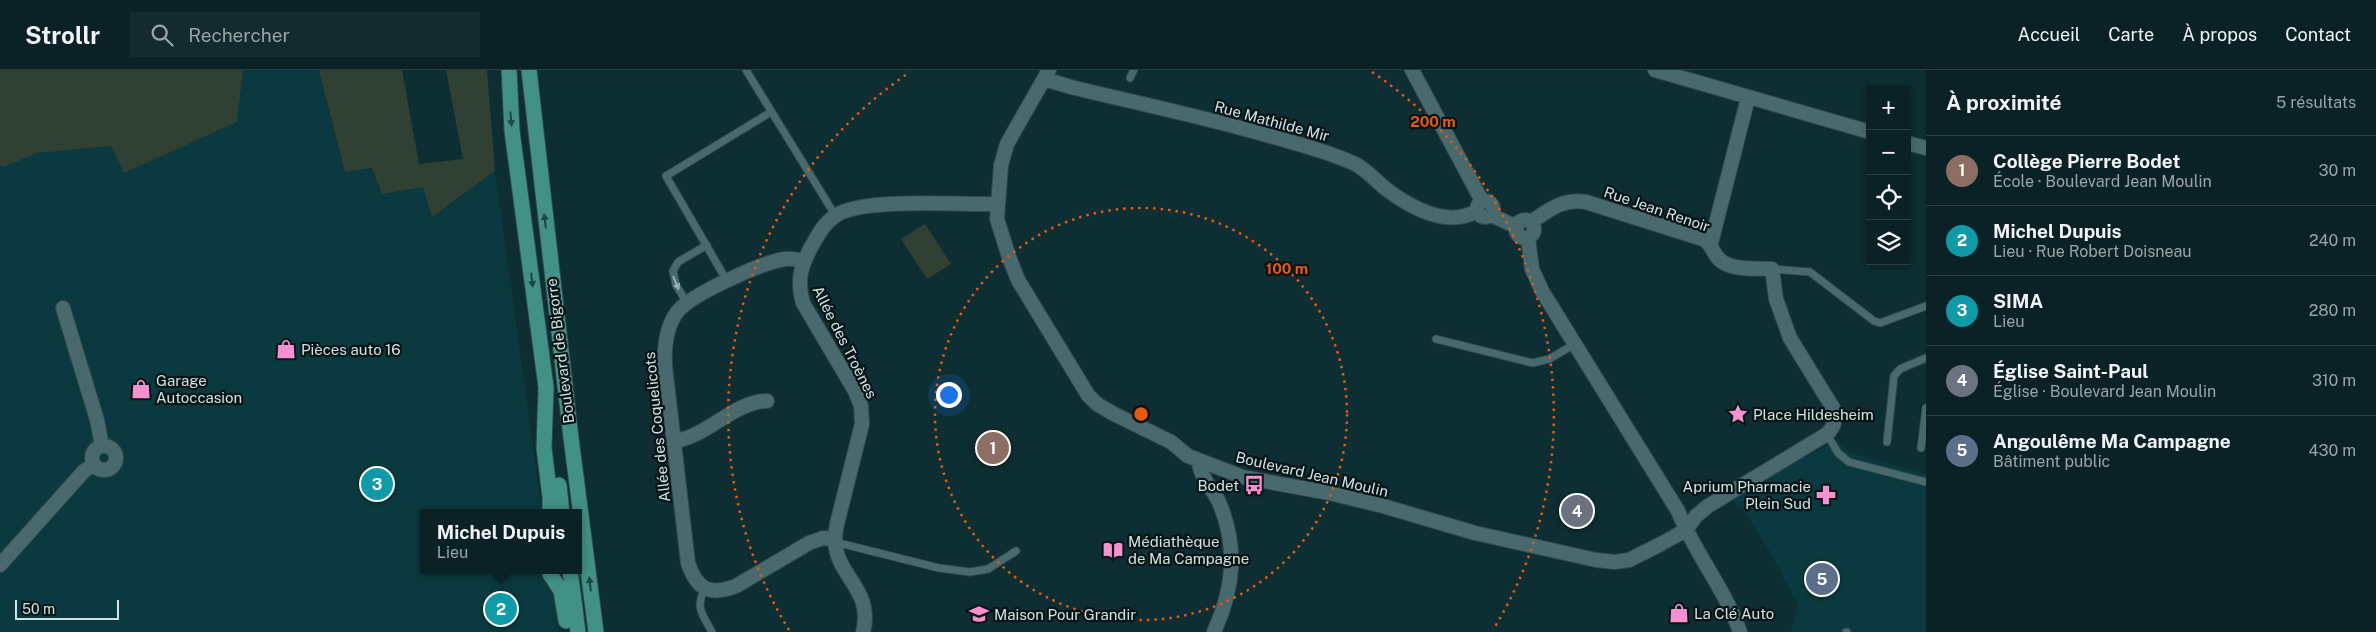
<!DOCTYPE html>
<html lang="fr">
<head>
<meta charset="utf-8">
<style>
  body { margin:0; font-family:"Public Sans",sans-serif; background:#132a2e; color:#f1f3f6 }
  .controls { position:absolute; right:15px; top:15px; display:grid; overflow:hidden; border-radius:0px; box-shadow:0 2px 8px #0003 }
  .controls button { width:45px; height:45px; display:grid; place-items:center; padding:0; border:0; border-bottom:1px solid #2a3f43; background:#0a2226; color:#f1f3f6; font:25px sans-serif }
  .scale { position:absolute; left:15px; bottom:12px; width:104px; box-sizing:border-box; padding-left:5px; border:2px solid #d0e2e4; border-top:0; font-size:14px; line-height:18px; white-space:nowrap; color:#d0e2e4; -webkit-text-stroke:4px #071416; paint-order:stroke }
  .you { position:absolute; left:948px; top:324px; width:18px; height:18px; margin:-12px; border:4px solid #fff; border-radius:50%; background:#1a73e8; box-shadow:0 0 0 8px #1a73e833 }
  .badge { display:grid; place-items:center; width:32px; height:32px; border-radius:50%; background:#0b8043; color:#fff; font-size:16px; font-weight:700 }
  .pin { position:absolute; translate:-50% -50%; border:2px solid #fff; box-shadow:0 1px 5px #0006 }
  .popup { position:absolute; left:420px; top:439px; width:162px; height:65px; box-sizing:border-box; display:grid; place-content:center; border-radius:0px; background:#0a2226; filter:drop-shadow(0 1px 4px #0005); font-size:16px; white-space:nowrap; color:#99a4a7 }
  .popup b { font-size:19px; color:#f1f3f6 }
  .popup::after { content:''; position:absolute; left:50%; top:100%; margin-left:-10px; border:10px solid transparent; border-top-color:#0a2226 }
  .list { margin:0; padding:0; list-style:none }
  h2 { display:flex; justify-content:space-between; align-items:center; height:65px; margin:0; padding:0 20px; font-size:21px }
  h2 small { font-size:16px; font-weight:400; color:#99a4a7 }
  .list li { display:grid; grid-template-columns:32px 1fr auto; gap:15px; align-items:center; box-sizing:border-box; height:70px; padding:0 20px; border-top:1px solid #2a3f43 }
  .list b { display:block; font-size:19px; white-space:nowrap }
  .list p { margin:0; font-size:16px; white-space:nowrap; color:#99a4a7 }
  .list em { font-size:16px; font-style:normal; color:#99a4a7 }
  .icon { flex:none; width:28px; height:28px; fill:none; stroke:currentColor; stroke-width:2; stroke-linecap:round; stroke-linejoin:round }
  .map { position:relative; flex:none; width:1926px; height:562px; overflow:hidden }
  header { display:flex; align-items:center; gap:30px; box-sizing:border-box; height:70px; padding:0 25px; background:#0a2226; border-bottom:1px solid #2a3f43 }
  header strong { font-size:24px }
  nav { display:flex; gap:28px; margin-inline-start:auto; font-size:18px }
  .search { width:350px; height:45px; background:#132a2e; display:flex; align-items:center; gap:12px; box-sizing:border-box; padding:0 18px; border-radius:0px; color:#99a4a7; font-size:19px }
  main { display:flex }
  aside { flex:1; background:#0a2226 }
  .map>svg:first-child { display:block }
</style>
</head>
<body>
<header>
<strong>Strollr</strong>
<div class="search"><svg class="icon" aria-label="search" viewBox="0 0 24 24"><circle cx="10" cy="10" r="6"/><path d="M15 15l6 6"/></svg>Rechercher</div>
<nav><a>Accueil</a><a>Carte</a><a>À propos</a><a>Contact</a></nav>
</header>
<main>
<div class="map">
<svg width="1926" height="562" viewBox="0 0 1926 562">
  <rect width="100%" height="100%" fill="#0d2e32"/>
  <!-- built -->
  <path fill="#0a3a3f" d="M243 0H319L345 102 372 98 423 116 432 147 495 101 542 443H424V500H550L559 562H0V95L4 97 37 83 112 76 124 103 237 52Z
    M1837 370 1851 383 1926 404V562H1791L1798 535 1772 485 1741 436 1738 437 1731 426Z"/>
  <!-- green -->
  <path fill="#304133" d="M0 0H243L237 52 124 103 111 76 37 83 4 97 0 95Z
    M319 0H402L419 94 463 89 446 0H487L495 101 432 147 423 117 382 124 372 98 345 102Z
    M925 154 951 194 927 209 901 169Z"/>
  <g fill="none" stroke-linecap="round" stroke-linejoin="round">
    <defs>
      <path id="lane" d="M746 0 835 145
        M1130 8 1134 0
        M1772 199 1810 202 1874 251 1880 253 1926 236
        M727 211 666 106 771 42
        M687 233 676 215 673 201 678 192 707 175
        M1436 269 1533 293 1549 289 1575 274
        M1827 364 1838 383 1849 392 1926 412
        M1887 372 1894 306 1900 299 1926 288
        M1921 378 1926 338
        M835 472 939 498 970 502 988 499 1016 481
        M705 518C695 539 702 543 712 562
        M1846 562H1847"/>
      <path id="street" d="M1049 0 1007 74 1001 95 997 149 1009 187 1018 210 1088 325 1097 334 1114 344 1171 372 1188 386 1243 407 1329 423 1383 436 1475 463 1596 490 1615 492 1629 490 1659 475 1686 460 1696 446 1708 436 1827 364C1835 356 1836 350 1833 338L1790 268 1776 229 1772 199C1757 198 1732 201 1720 190 1712 183 1713 175 1703 169L1586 132C1563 128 1549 140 1531 152
        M1412 0 1482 131
        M1655 0 1870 62
        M1044 9 1071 17C1137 33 1204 47 1270 66 1298 74 1327 81 1353 93 1365 98 1376 111 1386 119 1410 137 1447 158 1477 141
        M1907 73 1926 78
        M1477 139a8 8 0 1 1 16 0a8 8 0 1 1-16 0Z
        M1491 145 1517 157
        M1516 159a9 9 0 1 1 18 0a9 9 0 1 1-18 0Z
        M1528 168 1532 199 1542 221 1678 441C1695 484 1725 519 1740 562
        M1711 173 1748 28
        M804 191C797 190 792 188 785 189 763 192 692 224 678 241 666 256 664 277 665 296L688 493C697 520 710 526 736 516L809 473 823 468 835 469
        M63 238 97 350 102 376
        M675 371C708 366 735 331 767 331
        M92 388a12 12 0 1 1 24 0a12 12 0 1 1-24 0Z
        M1199 391C1199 406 1213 419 1219 432 1238 477 1234 518 1214 562
        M0 495 84 401 93 395
        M863 562C874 519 836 507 835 470 835 465 836 459 837 454L862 354 861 336 855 321 803 233C797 212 800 199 810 179 817 167 823 154 835 146 861 127 961 135 996 134"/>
      <path id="primary" d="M509 0 512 61 546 317 544 378 550 427V443
        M529 0 571 368 596 562
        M559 415 562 443
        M570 500 578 562
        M550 504 561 521 566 551"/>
    </defs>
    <!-- lane casing -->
    <use href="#lane" stroke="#324749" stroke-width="9"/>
    <!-- street casing -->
    <use href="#street" stroke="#324749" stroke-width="16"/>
    <!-- primary casing -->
    <use href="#primary" stroke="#324749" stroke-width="17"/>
    <!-- lane -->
    <use href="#lane" stroke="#486a6e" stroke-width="7"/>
    <!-- street -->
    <use href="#street" stroke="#486a6e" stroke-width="14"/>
    <!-- primary -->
    <use href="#primary" stroke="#429186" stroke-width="15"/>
  </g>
  <!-- one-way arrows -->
  <defs><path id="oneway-solid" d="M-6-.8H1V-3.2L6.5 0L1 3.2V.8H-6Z" transform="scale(1.25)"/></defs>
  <g fill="#1f4643">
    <use href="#oneway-solid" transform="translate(511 49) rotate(85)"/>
    <use href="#oneway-solid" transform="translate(545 151) rotate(-97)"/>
    <use href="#oneway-solid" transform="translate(532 210) rotate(83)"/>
    <use href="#oneway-solid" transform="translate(590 514) rotate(-97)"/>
  </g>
  <use fill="#9ab2b5" href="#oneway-solid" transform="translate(676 213) rotate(67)"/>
  <!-- distance rings -->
  <g fill="none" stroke="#e8590c" stroke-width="2.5" stroke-dasharray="2.5 5">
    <circle cx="1141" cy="344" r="206"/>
    <path d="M789 560A413 413 0 0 1 910 2M1372 2A413 413 0 0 1 1493 560"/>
  </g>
  <!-- icons -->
  <defs>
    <symbol id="shop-bare" viewBox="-9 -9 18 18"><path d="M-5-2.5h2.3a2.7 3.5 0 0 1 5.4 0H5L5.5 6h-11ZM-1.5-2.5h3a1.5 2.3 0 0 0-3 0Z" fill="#f790ce" stroke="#071416" stroke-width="2.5" paint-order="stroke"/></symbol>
    <symbol id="sight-bare" viewBox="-9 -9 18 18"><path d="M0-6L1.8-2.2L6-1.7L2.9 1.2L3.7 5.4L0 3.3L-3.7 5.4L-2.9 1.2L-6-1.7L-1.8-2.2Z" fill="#f790ce" stroke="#071416" stroke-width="2.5" paint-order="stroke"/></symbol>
    <symbol id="bus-bare" viewBox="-9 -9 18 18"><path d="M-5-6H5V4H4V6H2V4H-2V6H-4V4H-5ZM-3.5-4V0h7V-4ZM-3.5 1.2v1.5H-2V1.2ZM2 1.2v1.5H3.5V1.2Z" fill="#f790ce" stroke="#071416" stroke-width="2.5" paint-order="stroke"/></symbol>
    <symbol id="pharmacy-bare" viewBox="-9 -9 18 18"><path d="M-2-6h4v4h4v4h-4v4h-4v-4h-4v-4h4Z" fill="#f790ce" stroke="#071416" stroke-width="2.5" paint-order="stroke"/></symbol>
    <symbol id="library-bare" viewBox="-9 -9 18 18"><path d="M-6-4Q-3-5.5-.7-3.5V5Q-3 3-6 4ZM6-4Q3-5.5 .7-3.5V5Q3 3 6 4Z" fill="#f790ce" stroke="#071416" stroke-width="2.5" paint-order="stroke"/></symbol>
    <symbol id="school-bare" viewBox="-9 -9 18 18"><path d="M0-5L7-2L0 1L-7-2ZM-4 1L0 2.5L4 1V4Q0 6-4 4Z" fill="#f790ce" stroke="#071416" stroke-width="2.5" paint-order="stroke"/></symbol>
  </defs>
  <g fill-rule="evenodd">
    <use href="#shop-bare" x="272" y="265" width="28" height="28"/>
    <use href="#shop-bare" x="127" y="305" width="28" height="28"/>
    <use href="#sight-bare" x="1724" y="330" width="28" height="28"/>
    <use href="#bus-bare" x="1240" y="401" width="28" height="28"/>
    <use href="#pharmacy-bare" x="1812" y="411" width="28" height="28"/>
    <use href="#library-bare" x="1099" y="466" width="28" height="28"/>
    <use href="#shop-bare" x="1665" y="529" width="28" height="28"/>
    <use href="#school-bare" x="965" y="530" width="28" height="28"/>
  </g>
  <g text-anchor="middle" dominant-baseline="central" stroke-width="4.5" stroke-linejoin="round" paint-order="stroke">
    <!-- street labels -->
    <g font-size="15" fill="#d0e2e4" stroke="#071416">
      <text transform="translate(1272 51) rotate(15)">Rue Mathilde Mir</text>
      <text transform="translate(1657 139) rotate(19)">Rue Jean Renoir</text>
      <text transform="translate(845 272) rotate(63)">Allée des Troènes</text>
      <text transform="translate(560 281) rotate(-97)">Boulevard de Bigorre</text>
      <text transform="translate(657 357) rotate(-96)">Allée des Coquelicots</text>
      <text transform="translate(1312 404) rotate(13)">Boulevard Jean Moulin</text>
    </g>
    <!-- poi labels -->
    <g font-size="15" fill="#d0e2e4" stroke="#071416" text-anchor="start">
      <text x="301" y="279">Pièces auto 16</text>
      <text x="156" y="310">Garage<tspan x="156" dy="17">Autoccasion</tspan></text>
      <text x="1753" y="344">Place Hildesheim</text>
      <text x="1239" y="415" text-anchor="end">Bodet</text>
      <text x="1811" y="416" text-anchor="end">Aprium Pharmacie<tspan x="1811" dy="17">Plein Sud</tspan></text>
      <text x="1128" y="471">Médiathèque<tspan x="1128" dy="17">de Ma Campagne</tspan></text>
      <text x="1694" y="543">La Clé Auto</text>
      <text x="994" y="544">Maison Pour Grandir</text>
    </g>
  </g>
  <circle cx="1141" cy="344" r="8" fill="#e8590c" stroke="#071416" stroke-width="2.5"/>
  <g font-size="15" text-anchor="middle" font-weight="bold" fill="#e8590c" stroke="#071416" stroke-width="4.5" stroke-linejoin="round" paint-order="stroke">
    <text x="1433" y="57">200 m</text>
    <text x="1287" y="204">100 m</text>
  </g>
</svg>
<div class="controls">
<button>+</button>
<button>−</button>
<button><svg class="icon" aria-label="locate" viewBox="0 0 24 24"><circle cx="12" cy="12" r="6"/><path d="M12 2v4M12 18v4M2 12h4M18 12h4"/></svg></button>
<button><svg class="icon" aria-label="layers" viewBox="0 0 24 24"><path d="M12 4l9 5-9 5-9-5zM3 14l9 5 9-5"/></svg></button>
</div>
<div class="scale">50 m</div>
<div class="you"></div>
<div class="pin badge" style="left:993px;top:378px;background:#8d6e63">1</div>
<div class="pin badge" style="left:501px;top:539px;background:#0f9aa8">2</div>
<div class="popup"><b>Michel Dupuis</b>Lieu</div>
<div class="pin badge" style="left:377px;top:414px;background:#0f9aa8">3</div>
<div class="pin badge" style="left:1577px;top:441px;background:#6b7280">4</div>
<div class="pin badge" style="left:1822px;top:509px;background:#5c6f8a">5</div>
</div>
<aside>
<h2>À proximité<small>5 résultats</small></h2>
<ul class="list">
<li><span class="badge" style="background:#8d6e63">1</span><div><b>Collège Pierre Bodet</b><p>École · Boulevard Jean Moulin</p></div><em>30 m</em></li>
<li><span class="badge" style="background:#0f9aa8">2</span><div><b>Michel Dupuis</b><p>Lieu · Rue Robert Doisneau</p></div><em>240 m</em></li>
<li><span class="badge" style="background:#0f9aa8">3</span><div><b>SIMA</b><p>Lieu</p></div><em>280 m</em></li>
<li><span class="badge" style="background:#6b7280">4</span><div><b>Église Saint-Paul</b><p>Église · Boulevard Jean Moulin</p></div><em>310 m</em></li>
<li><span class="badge" style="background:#5c6f8a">5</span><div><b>Angoulême Ma Campagne</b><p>Bâtiment public</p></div><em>430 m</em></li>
</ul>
</aside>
</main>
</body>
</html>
